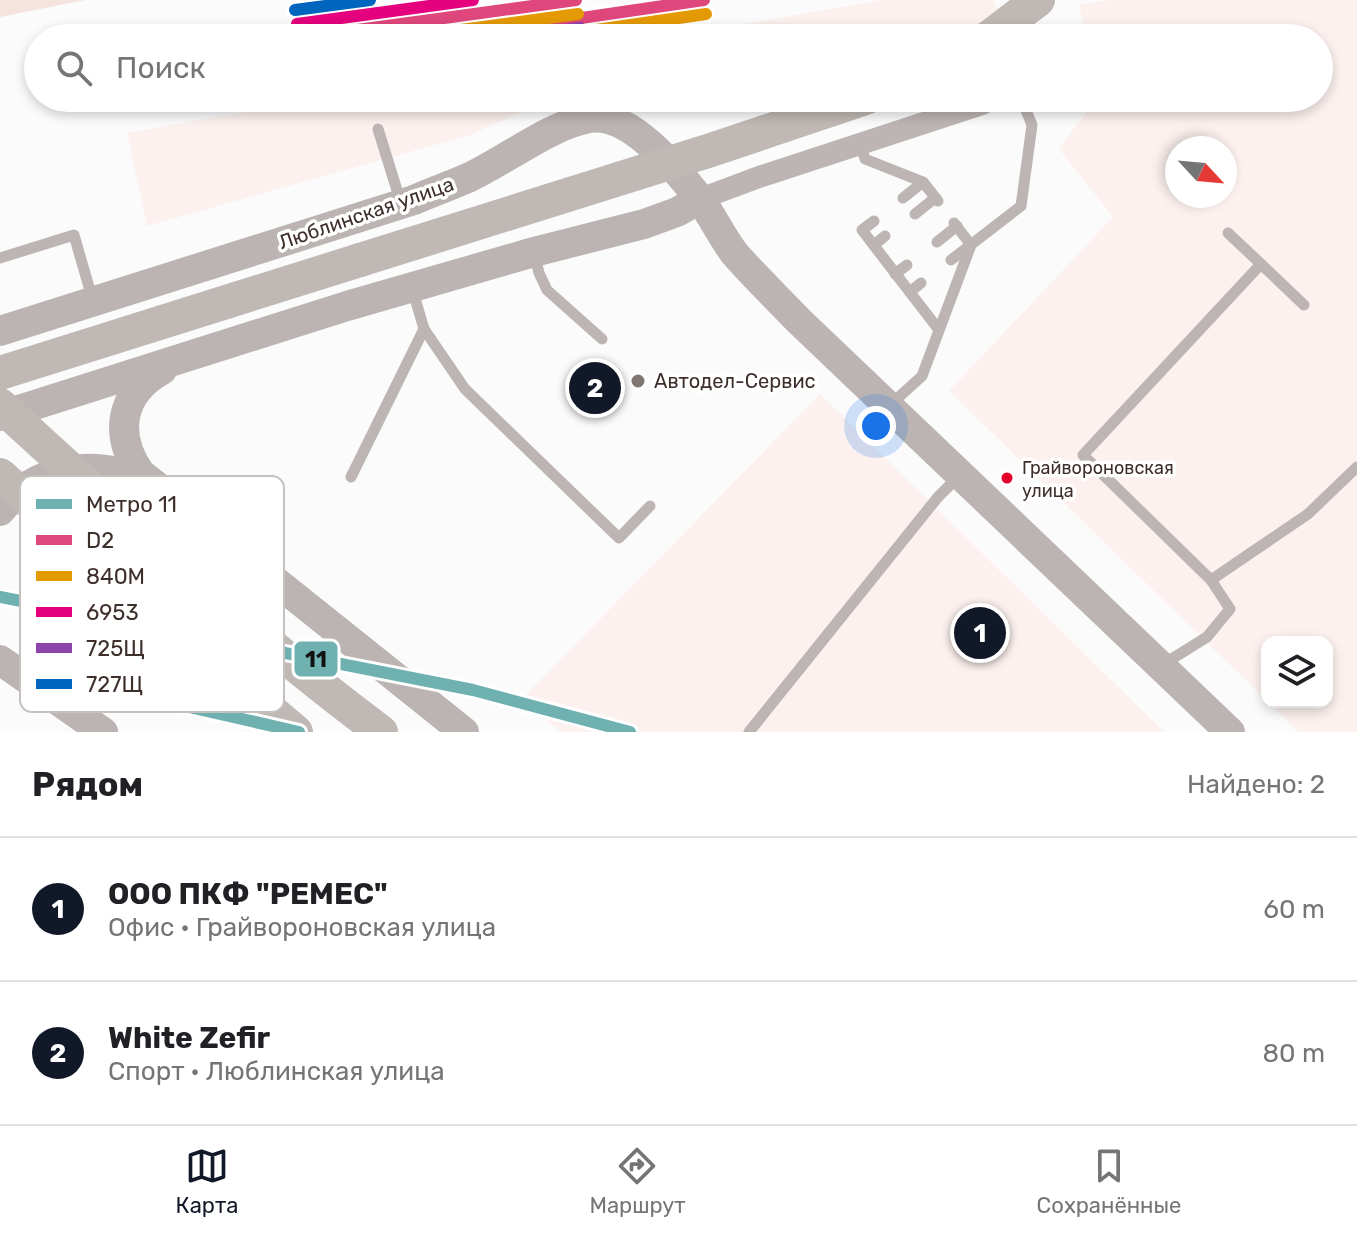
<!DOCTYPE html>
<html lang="ru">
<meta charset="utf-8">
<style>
:root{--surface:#fff;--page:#f2f2f2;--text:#202124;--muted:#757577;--line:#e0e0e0;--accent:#111827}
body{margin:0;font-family:Rubik,sans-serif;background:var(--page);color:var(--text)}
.controls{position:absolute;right:24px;bottom:24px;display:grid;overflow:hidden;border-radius:16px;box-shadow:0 4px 12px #0003}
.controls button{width:72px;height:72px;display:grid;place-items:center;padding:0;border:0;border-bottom:2px solid var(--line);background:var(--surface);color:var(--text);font:40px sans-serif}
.compass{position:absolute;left:1165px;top:136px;width:72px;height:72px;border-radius:50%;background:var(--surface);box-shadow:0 4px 12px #0003;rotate:116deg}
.you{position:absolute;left:876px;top:426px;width:28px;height:28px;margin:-20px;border:6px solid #fff;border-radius:50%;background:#1a73e8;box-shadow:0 0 0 12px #1a73e833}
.badge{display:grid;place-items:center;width:52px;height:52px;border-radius:50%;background:var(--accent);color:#fff;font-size:26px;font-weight:700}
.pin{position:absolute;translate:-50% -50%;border:4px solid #fff;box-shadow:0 2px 8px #0006}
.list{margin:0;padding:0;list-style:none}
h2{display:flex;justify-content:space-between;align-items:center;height:104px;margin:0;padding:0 32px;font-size:34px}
h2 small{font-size:26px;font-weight:400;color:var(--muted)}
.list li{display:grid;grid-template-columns:52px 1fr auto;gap:24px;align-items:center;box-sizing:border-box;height:144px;padding:0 32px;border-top:2px solid var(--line)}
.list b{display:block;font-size:30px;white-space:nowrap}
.list p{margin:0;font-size:26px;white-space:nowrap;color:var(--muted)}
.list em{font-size:26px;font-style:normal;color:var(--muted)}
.icon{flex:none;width:44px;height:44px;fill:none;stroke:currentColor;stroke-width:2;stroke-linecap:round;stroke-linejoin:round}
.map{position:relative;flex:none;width:1357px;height:732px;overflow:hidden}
.search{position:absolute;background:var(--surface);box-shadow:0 4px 12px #0003;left:24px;right:24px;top:24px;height:88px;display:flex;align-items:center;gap:20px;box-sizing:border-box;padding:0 28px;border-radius:44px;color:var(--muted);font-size:30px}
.sheet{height:392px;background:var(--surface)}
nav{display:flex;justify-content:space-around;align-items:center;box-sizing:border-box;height:112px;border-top:2px solid var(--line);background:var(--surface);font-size:22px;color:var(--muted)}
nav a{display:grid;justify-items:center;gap:4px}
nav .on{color:var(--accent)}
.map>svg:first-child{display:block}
.built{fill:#fcf1ee;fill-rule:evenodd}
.green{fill:#f7e3dd}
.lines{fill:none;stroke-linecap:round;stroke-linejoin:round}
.lane{stroke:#bdb5b3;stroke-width:11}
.street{stroke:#bdb5b3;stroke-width:22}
.secondary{stroke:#bbb4b2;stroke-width:30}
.primary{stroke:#bfb8b5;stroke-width:34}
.primary-bridge{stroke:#bfb8b5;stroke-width:34}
.rail-1-casing{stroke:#fff;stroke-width:18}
.rail-2-casing{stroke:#fff;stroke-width:18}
.rail-3-casing{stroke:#fff;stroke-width:18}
.rail-4-casing{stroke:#fff;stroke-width:18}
.rail-5-casing{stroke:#fff;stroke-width:18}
.rail-1{stroke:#df477c;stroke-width:12}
.rail-2{stroke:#e49a04;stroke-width:12}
.rail-3{stroke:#e5007d;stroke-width:12}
.rail-4{stroke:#8e44ad;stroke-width:12}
.rail-5{stroke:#0065bd;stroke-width:12}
.metro-1-casing{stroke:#fff;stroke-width:18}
.metro-1{stroke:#6fb0b1;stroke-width:12}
.poi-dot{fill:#807674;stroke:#fff;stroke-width:3}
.bus-dot{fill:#e4002b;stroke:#fff;stroke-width:3}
.labels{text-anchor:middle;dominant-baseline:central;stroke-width:7;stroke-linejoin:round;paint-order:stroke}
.bus-label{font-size:18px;fill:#3e2f2b;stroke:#fff;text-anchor:start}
.street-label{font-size:20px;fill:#3e2f2b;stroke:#fff}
.poi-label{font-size:20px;fill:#3e2f2b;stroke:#fff;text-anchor:start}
.key{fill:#fff;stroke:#c5c1bf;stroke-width:2}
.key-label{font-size:22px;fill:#3e2f2b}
.line-badge{stroke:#fff;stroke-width:3}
.pale-badge-label{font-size:22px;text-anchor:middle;font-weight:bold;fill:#111}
</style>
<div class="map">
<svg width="1357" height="732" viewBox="0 0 1357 732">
<rect width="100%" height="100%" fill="#fbfbfb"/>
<g class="built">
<path d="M881,0h113l9,25 -52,13h-286z"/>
<path d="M1110,0h247v732h-58l-31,-30h59v-60h-60v59l-318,-310 164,-174 -54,-68 30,-41 17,-10h213v-60h-233l-7,-33zM1177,148h48v48h-48z"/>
<path d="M323,98h230l-83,37 -323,91 -20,-93z"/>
<path d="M820,394l344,338h-603l-40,-32z"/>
</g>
<path class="green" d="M0,0h85l-85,17z"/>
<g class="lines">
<g class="lane">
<path d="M378,129l23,74"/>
<path d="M861,145l4,14 58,23 15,19"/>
<path d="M903,198l20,-16"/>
<path d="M915,214l20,-16"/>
<path d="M874,221l-12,9 77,100"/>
<path d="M1228,233l33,31"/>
<path d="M937,242l20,-16"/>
<path d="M874,245l11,-9"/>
<path d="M534,252l5,21 8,17 55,49"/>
<path d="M0,258l74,-23 19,66"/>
<path d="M951,260l70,-54 11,-81 -11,-27"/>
<path d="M895,274l12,-9"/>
<path d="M412,288l12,41 41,60 154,149 31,-32"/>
<path d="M910,292l11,-9"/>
<path d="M889,406l33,-30 49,-131 -17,-22"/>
<path d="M351,477l73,-148"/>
<path d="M1211,580l97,-66 49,-47"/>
<path d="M1162,665l45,-28 23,-28 -19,-29 -128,-125 178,-191 43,41"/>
<path d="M749,732l189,-235 22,-22"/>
</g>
<path class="street" d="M700,199l59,-22 223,-73 11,-6"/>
<g class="secondary">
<path d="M0,331l414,-131c18,-8 38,-15 56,-23 36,-17 82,-53 120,-59 39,-7 87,52 109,80 13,17 22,38 36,56 20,23 42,44 63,66l432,412"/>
<path d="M162,370c-43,24 -48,65 -22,103l324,259"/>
<path d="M0,416l347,-110 187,-54 110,-28 33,-12 23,-13"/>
<path d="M0,511c39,-47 97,-52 150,-28"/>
<path d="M0,660l103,72"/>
</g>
<g class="primary">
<path d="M988,38l50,-38"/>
<path d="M0,373l360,-113"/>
</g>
<g class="primary-bridge">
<path d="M360,260l351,-110 155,-52"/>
<path d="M0,405c124,113 247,227 381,327"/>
<path d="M0,475l137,123 159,134"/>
</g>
<g class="rail-1-casing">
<g id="rail-1">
<path d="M506,29l198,-29"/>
<path d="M299,38l277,-38"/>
</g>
</g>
<g class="rail-2-casing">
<g id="rail-2">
<path d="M402,38l176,-24"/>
<path d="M541,38l165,-24"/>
</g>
</g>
<g class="rail-3-casing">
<path id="rail-3" d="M297,24l176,-24"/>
</g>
<g class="rail-4-casing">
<path id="rail-4" d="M505,38l75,-10"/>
</g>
<g class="rail-5-casing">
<path id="rail-5" d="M295,10l75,-10"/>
</g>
<use href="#rail-1" class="rail-1"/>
<use href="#rail-2" class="rail-2"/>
<use href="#rail-3" class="rail-3"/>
<use href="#rail-4" class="rail-4"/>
<use href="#rail-5" class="rail-5"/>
<g class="metro-1-casing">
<g id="metro-1">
<path d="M0,597l473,93 157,42"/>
<path d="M66,679l233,53"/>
</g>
</g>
<use href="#metro-1" class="metro-1"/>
</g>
<circle class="poi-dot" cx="638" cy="381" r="8"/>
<circle class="bus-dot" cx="1007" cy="478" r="7"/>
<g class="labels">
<g class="bus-label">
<text x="1022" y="468">Грайвороновская<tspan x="1022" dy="23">улица</tspan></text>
</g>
<g class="street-label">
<text transform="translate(366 213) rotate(-19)">Люблинская улица</text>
</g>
<g class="poi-label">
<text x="654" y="381">Автодел-Сервис</text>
</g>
</g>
<rect x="20" y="476" width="264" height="236" rx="12" class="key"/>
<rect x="36" y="499" width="36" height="10" fill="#6fb0b1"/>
<rect x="36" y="535" width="36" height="10" fill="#df477c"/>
<rect x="36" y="571" width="36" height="10" fill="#e49a04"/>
<rect x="36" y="607" width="36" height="10" fill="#e5007d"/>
<rect x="36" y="643" width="36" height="10" fill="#8e44ad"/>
<rect x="36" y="679" width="36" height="10" fill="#0065bd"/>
<g class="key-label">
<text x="86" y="512">Метро 11</text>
<text x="86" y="548">D2</text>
<text x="86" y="584">840М</text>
<text x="86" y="620">6953</text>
<text x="86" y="656">725Щ</text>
<text x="86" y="692">727Щ</text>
</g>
<rect class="line-badge" x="293" y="640" width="46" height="38" rx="8" fill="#6fb0b1"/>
<g class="pale-badge-label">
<text x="316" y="667">11</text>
</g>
</svg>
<div class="controls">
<button><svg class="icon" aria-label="layers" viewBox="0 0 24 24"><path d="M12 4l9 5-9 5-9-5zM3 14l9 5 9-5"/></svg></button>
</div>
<svg class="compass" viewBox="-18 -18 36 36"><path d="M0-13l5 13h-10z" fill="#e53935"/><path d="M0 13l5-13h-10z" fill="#757577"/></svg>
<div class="you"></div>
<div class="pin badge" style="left:980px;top:633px">1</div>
<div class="pin badge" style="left:595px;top:388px">2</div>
<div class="search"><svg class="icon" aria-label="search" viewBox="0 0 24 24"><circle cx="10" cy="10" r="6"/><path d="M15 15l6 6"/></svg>Поиск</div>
</div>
<section class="sheet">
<h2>Рядом<small>Найдено: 2</small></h2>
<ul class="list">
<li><span class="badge">1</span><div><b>ООО ПКФ &quot;РЕМЕС&quot;</b><p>Офис · Грайвороновская улица</p></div><em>60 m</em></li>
<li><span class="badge">2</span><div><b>White Zefir</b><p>Спорт · Люблинская улица</p></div><em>80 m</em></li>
</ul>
</section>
<nav>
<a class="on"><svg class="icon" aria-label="map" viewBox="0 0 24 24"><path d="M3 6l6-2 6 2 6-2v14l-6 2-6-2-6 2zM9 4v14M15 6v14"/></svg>Карта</a>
<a><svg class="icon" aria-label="directions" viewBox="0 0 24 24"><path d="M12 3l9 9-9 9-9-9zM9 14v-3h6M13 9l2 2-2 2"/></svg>Маршрут</a>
<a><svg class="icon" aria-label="saved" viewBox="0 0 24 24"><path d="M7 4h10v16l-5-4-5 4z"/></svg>Сохранённые</a>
</nav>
